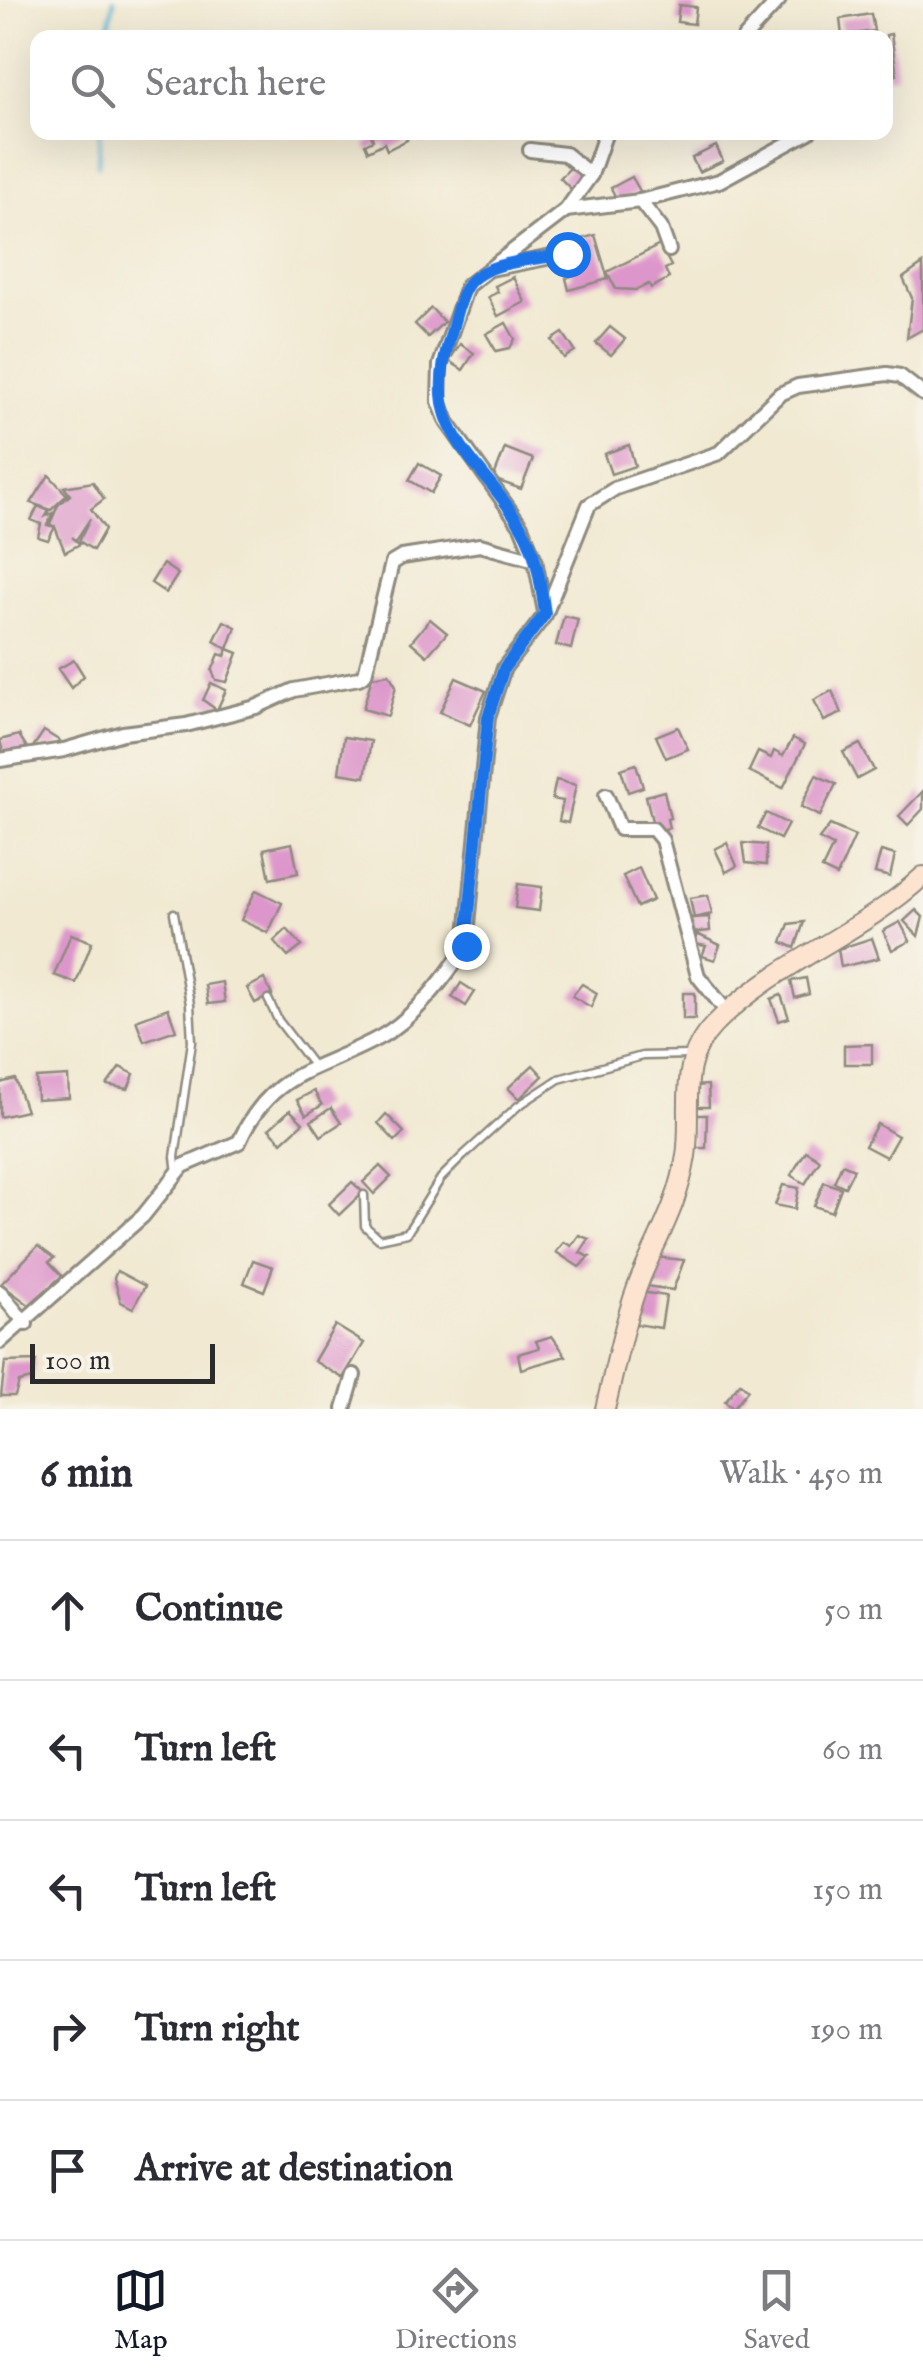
<!DOCTYPE html>
<meta charset="utf-8">
<style>
:root{--surface:#fff;--page:#f2f2f3;--text:#2b2b33;--muted:#7c7c81;--line:#e1e1e2;--accent:#111827}
body{margin:0;font-family:"IM FELL English",serif;background:var(--page);color:var(--text)}
.scale{position:absolute;left:30px;bottom:25px;width:185px;box-sizing:border-box;padding-left:10px;border:5px solid #2b2b2b;border-top:0;font-size:28px;line-height:35px;white-space:nowrap;color:#2b2b2b;-webkit-text-stroke:8px #f7f3e8;paint-order:stroke}
.stop{position:absolute;width:30px;height:30px;margin:-22px;border:8px solid #1a73e8;border-radius:50%;background:#fff}
.stop.end{background:#1a73e8;border-color:#fff;box-shadow:0 2px 10px #0008}
.list{margin:0;padding:0;list-style:none}
h2{display:flex;justify-content:space-between;align-items:center;height:130px;margin:0;padding:0 40px;font-size:42px}
h2 small{font-size:32px;font-weight:400;color:var(--muted)}
.list li{display:grid;grid-template-columns:65px 1fr auto;gap:30px;align-items:center;box-sizing:border-box;height:140px;padding:0 40px;border-top:2px solid var(--line)}
.list b{display:block;font-size:38px;white-space:nowrap}
.list em{font-size:32px;font-style:normal;color:var(--muted)}
.icon{flex:none;width:55px;height:55px;fill:none;stroke:currentColor;stroke-width:2;stroke-linecap:round;stroke-linejoin:round}
.map{position:relative;flex:none;width:923px;height:1409px;overflow:hidden}
.search{position:absolute;background:var(--surface);box-shadow:0 10px 40px #0002;left:30px;right:30px;top:30px;height:110px;display:flex;align-items:center;gap:25px;box-sizing:border-box;padding:0 35px;border-radius:20px;color:var(--muted);font-size:38px}
.sheet{height:830px;background:var(--surface)}
nav{display:flex;justify-content:space-around;align-items:center;box-sizing:border-box;height:140px;border-top:2px solid var(--line);background:var(--surface);font-size:28px;color:var(--muted)}
nav a{display:grid;justify-items:center;gap:5px}
nav .on{color:var(--accent)}
.map>svg:first-child{display:block}
.lines{fill:none;stroke-linecap:round;stroke-linejoin:round}
.stream{stroke:#57b5d5;stroke-width:4}
.building{fill:#dd96cb}
.lane-casing{stroke:#8e8a7e;stroke-width:11}
.street-casing{stroke:#8e8a7e;stroke-width:18}
.secondary-casing{stroke:#8e8a7e;stroke-width:22}
.lane{stroke:#fff;stroke-width:6}
.street{stroke:#fff;stroke-width:12}
.secondary{stroke:#fde4d1;stroke-width:18}
.route{stroke:#1a73e8;stroke-width:12}
</style>
<div class="map">
<svg width="923" height="1409" viewBox="0 0 923 1409">
<rect width="100%" height="100%" fill="#f7f3e8"/>
<filter id="ink" filterUnits="userSpaceOnUse"><feTurbulence type="fractalNoise" baseFrequency=".01" numOctaves="2"/><feDisplacementMap in="SourceGraphic" scale="20" xChannelSelector="R" yChannelSelector="G"/><feConvolveMatrix kernelMatrix="1 2 1 2 8 2 1 2 1" color-interpolation-filters="sRGB"/></filter>
<filter id="wash" filterUnits="userSpaceOnUse"><feTurbulence type="fractalNoise" baseFrequency=".0048" numOctaves="4" result="noise"/><feDisplacementMap in="SourceGraphic" scale="40" xChannelSelector="R" yChannelSelector="G"/><feGaussianBlur stdDeviation="2.25" result="paint"/><feColorMatrix in="noise" values="0 0 0 0 0 0 0 0 0 0 0 0 0 0 0 0 0 1.4 0 .05"/><feComposite in="paint" operator="in"/></filter>
<g filter="url(#wash)">
<rect width="100%" height="100%" fill="#f1e9d2"/>
<g class="lines">
<g class="stream">
<path d="M107,38l7,-38"/>
<path d="M98,165l2,-33"/>
</g>
</g>
<g id="blocks">
<g class="building">
<path d="M679,5l17,2 -2,17 -17,-2z"/>
<path d="M871,14l3,17 -32,5 -2,-17z"/>
<path d="M891,34l6,41 -11,2v-42z"/>
<path d="M370,132h33l4,8 -20,10 -3,-7 -16,8 -3,-7 8,-4z"/>
<path d="M716,146l7,15 -24,11 -7,-14z"/>
<path d="M573,165l10,10 -10,16 -13,-13z"/>
<path d="M632,177l8,14 -22,11 -7,-14z"/>
<path d="M595,235l13,44 -39,11 -3,-12 6,-2 -2,-8 8,-3 -7,-23z"/>
<path d="M660,245l11,21 -6,3 4,9 -18,10 -2,-4 -13,6 -20,-1 -9,-17z"/>
<path d="M923,264v65l-16,9 5,-40 -9,-20z"/>
<path d="M513,277l12,25 -27,14 -10,-19 10,-5 -3,-6z"/>
<path d="M431,308l13,14 -16,15 -13,-13z"/>
<path d="M506,323l9,16 -5,9 -14,3 -10,-17z"/>
<path d="M610,327l15,12 -14,16 -15,-12z"/>
<path d="M563,333l12,18 -11,7 -12,-18z"/>
<path d="M460,344l14,9 -11,17 -14,-9z"/>
<path d="M629,445l6,21 -24,8 -7,-20z"/>
<path d="M505,448l28,11 -12,30 -28,-10z"/>
<path d="M419,463l22,13 -10,17 -22,-13z"/>
<path d="M49,475l18,20 -16,15 -20,-7z"/>
<path d="M93,482l11,17 -13,10 14,20 -12,21 -14,-9 11,-22 -14,21 -4,-3 8,7 -15,8 -10,-25 -7,13 -10,-3 3,-13 -10,-4 7,-14 11,5 -3,5 7,-3 -6,12 8,2 -5,-3 8,-19 12,-10 -6,-8z"/>
<path d="M163,564l15,10 -12,19 -15,-10z"/>
<path d="M564,616l14,3 -7,30 -15,-4z"/>
<path d="M430,619l17,14 -20,23 -16,-14z"/>
<path d="M224,621l12,6 -8,22 -14,-8z"/>
<path d="M228,649l10,4 -11,29 -11,-2 -4,-9 7,-17 6,2z"/>
<path d="M74,660l10,16 -13,12 -13,-19z"/>
<path d="M389,674l7,12 -8,30 -25,-7 9,-32z"/>
<path d="M456,678l30,13 -16,34 -30,-13z"/>
<path d="M211,683l15,7 -9,20 -14,-10z"/>
<path d="M832,691l10,22 -18,8 -10,-21z"/>
<path d="M678,727l10,22 -22,9 -10,-22z"/>
<path d="M44,731l16,10 -4,8 -23,-2z"/>
<path d="M19,735l10,16 -25,6 -4,-17z"/>
<path d="M344,737l27,4 -6,36 -26,-4z"/>
<path d="M793,738l12,6 -22,44 -34,-17 9,-19 13,6 3,-7 9,5z"/>
<path d="M860,744l14,26 -17,9 -14,-27z"/>
<path d="M636,764l7,23 -15,5 -7,-23z"/>
<path d="M816,775l20,9 -16,32 -19,-9z"/>
<path d="M556,780l20,5 -8,38 -9,-2 4,-20 -11,-2z"/>
<path d="M664,791l6,27 -3,1 2,9 -9,2 -2,-6 -5,1 -7,-29z"/>
<path d="M923,791v18l-15,16 -9,-9z"/>
<path d="M766,813l22,11 -8,15 -22,-11z"/>
<path d="M830,825l25,11 -18,40 -15,-7 11,-23 -14,-7z"/>
<path d="M292,843l6,30 -28,6 -6,-30z"/>
<path d="M727,843l10,23 -11,6 -11,-23z"/>
<path d="M743,843l23,2v20l-20,-2z"/>
<path d="M881,851l14,4 -5,22 -15,-4z"/>
<path d="M639,868l14,32 -16,7 -14,-31z"/>
<path d="M518,884l24,3 -3,24 -24,-3z"/>
<path d="M256,890l26,13 -14,30 -27,-13z"/>
<path d="M708,895l4,19 -18,4 -4,-20z"/>
<path d="M916,910l7,7 -5,19 -14,-15z"/>
<path d="M709,917l1,14 -19,2 -1,-15z"/>
<path d="M804,922l-9,26 -13,-6 7,-18z"/>
<path d="M900,922l10,19 -18,9 -9,-19z"/>
<path d="M287,929l15,17 -14,11 -14,-16z"/>
<path d="M71,934l21,8 -16,41 -22,-8z"/>
<path d="M697,934l23,11 -5,15 -13,-4 4,-10 -11,-2z"/>
<path d="M872,938l7,20 -38,9 -3,-18z"/>
<path d="M806,978l3,16 -14,4 -4,-17z"/>
<path d="M264,979l8,16 -17,8 -8,-15z"/>
<path d="M222,982l3,20 -17,2 -3,-19z"/>
<path d="M461,983l14,9 -9,14 -14,-9z"/>
<path d="M582,984l15,9 -6,14 -19,-11z"/>
<rect x="683" y="993" width="12" height="26"/>
<path d="M781,995l8,23 -10,3 -8,-22z"/>
<path d="M168,1008l8,22 -32,11 -8,-21z"/>
<path d="M872,1044v20h-28v-19z"/>
<path d="M533,1065l10,11 -24,23 -11,-11z"/>
<path d="M120,1067l14,7 -6,15 -21,-4z"/>
<path d="M68,1076l1,22 -32,2 -1,-22z"/>
<path d="M15,1079l11,32 -26,6v-34z"/>
<path d="M708,1085l1,22h-15v-21z"/>
<path d="M314,1091l8,14 -16,10 -9,-15z"/>
<path d="M331,1108l10,15 -20,13 -10,-15z"/>
<path d="M290,1110l13,13 -21,19 -13,-13z"/>
<path d="M386,1114l18,18 -9,9 -17,-18z"/>
<path d="M692,1115h15l-1,33h-14z"/>
<path d="M877,1124l21,12 -12,21 -21,-11z"/>
<path d="M806,1151l14,9 -15,24 -14,-9z"/>
<path d="M842,1164l12,5 -9,18 -11,-5z"/>
<path d="M380,1166l11,11 -17,17 -11,-12z"/>
<path d="M352,1182l11,10 -24,23 -10,-11z"/>
<path d="M824,1182l17,6 -9,24 -18,-6z"/>
<path d="M783,1185l16,3 -4,21 -20,-4z"/>
<path d="M579,1235l10,4 -9,14 10,4 -11,10 -23,-15 8,-10 7,4z"/>
<path d="M38,1246l16,12 -5,4 13,14 -33,29 -28,-21z"/>
<path d="M655,1257l29,3 -11,30 -27,-4z"/>
<path d="M253,1260l20,7 -9,24 -20,-8z"/>
<path d="M117,1271l28,15 -12,22 -12,-6 -7,-24z"/>
<path d="M641,1292l25,4 -5,32 -25,-4z"/>
<path d="M335,1325l29,18 -21,35 -29,-17z"/>
<path d="M552,1336l14,20 -45,13 -3,-15 21,-6 -3,-7z"/>
<path d="M36,1361l-4,18 -13,3 -4,14h-14l4,-34z"/>
<path d="M740,1383l8,7 -15,18 -8,-7z"/>
</g>
</g>
</g>
<g filter="url(#ink)">
<use href="#blocks" fill-opacity="0" stroke="#8e8a7e" stroke-width="2.5"/>
<g class="lines">
<g class="lane-casing">
<g id="lane">
<path d="M174,913l16,91 2,38 -17,115 2,16"/>
<path d="M268,999l10,21 37,48"/>
<path d="M364,1195l1,31 14,13 28,-6 34,-55 23,-23 54,-49 41,-27 83,-23 48,-1"/>
</g>
</g>
<g class="street-casing">
<g id="street">
<path d="M744,38l35,-38"/>
<path d="M530,150l35,4 26,21"/>
<path d="M640,201l79,-20 90,-49"/>
<path d="M566,210l74,-9 21,27 8,22"/>
<path d="M490,269l77,-15"/>
<path d="M545,612l-10,-52 -14,-34 -74,-104 -8,-21 1,-36 27,-79 99,-76 25,-35 15,-43"/>
<path d="M0,760l64,-10 59,-17 63,-8 70,-18 38,-17 65,-12 6,-4 27,-111 10,-6 78,-12 55,15"/>
<path d="M606,795l14,34h33l9,11 36,136 30,37"/>
<path d="M0,1292l26,32"/>
<path d="M0,1342l143,-126 40,-50 56,-24c33,-73 79,-70 143,-106 33,-19 64,-59 84,-90l22,-229 16,-49 41,-53 44,-110 27,-17 103,-35 61,-59 18,-8 89,-12 13,2 23,18"/>
<path d="M344,1409l10,-34"/>
</g>
</g>
<g class="secondary-casing">
<path id="secondary" d="M605,1409c11,-44 19,-90 36,-132 18,-42 38,-76 45,-121 7,-48 -10,-91 27,-130 59,-62 147,-91 210,-150"/>
</g>
<use href="#lane" class="lane"/>
<use href="#street" class="street"/>
<use href="#secondary" class="secondary"/>
</g>
</g>
<g class="lines" filter="url(#ink)">
<path class="route" d="M466,946l22,-229 16,-49 41,-54c-4,-29 -8,-62 -24,-88 -45,-74 -101,-93 -71,-189 5,-16 8,-37 17,-51 17,-26 71,-26 100,-32"/>
</g>
</svg>
<div class="scale">100 m</div>
<div class="stop" style="left:567px;top:254px"></div>
<div class="stop end" style="left:466px;top:946px"></div>
<div class="search"><svg class="icon" aria-label="search" viewBox="0 0 24 24"><circle cx="10" cy="10" r="6"/><path d="M15 15l6 6"/></svg>Search here</div>
</div>
<section class="sheet">
<h2>6 min<small>Walk · 450 m</small></h2>
<ul class="list">
<li><svg class="icon" aria-label="ahead" viewBox="0 0 24 24"><path d="M12 20V5M6 11l6-6 6 6"/></svg><div><b>Continue</b></div><em>50 m</em></li>
<li><svg class="icon" aria-label="left" viewBox="0 0 24 24"><path d="M17 20v-9H6M10 6l-5 5 5 5"/></svg><div><b>Turn left</b></div><em>60 m</em></li>
<li><svg class="icon" aria-label="left" viewBox="0 0 24 24"><path d="M17 20v-9H6M10 6l-5 5 5 5"/></svg><div><b>Turn left</b></div><em>150 m</em></li>
<li><svg class="icon" aria-label="right" viewBox="0 0 24 24"><path d="M7 20v-9h11M14 6l5 5-5 5"/></svg><div><b>Turn right</b></div><em>190 m</em></li>
<li><svg class="icon" aria-label="arrive" viewBox="0 0 24 24"><path d="M6 21V4h12l-3 4 3 4H6"/></svg><div><b>Arrive at destination</b></div></li>
</ul>
</section>
<nav>
<a class="on"><svg class="icon" aria-label="map" viewBox="0 0 24 24"><path d="M3 6l6-2 6 2 6-2v14l-6 2-6-2-6 2zM9 4v14M15 6v14"/></svg>Map</a>
<a><svg class="icon" aria-label="directions" viewBox="0 0 24 24"><path d="M12 3l9 9-9 9-9-9zM9 14v-3h6M13 9l2 2-2 2"/></svg>Directions</a>
<a><svg class="icon" aria-label="saved" viewBox="0 0 24 24"><path d="M7 4h10v16l-5-4-5 4z"/></svg>Saved</a>
</nav>
